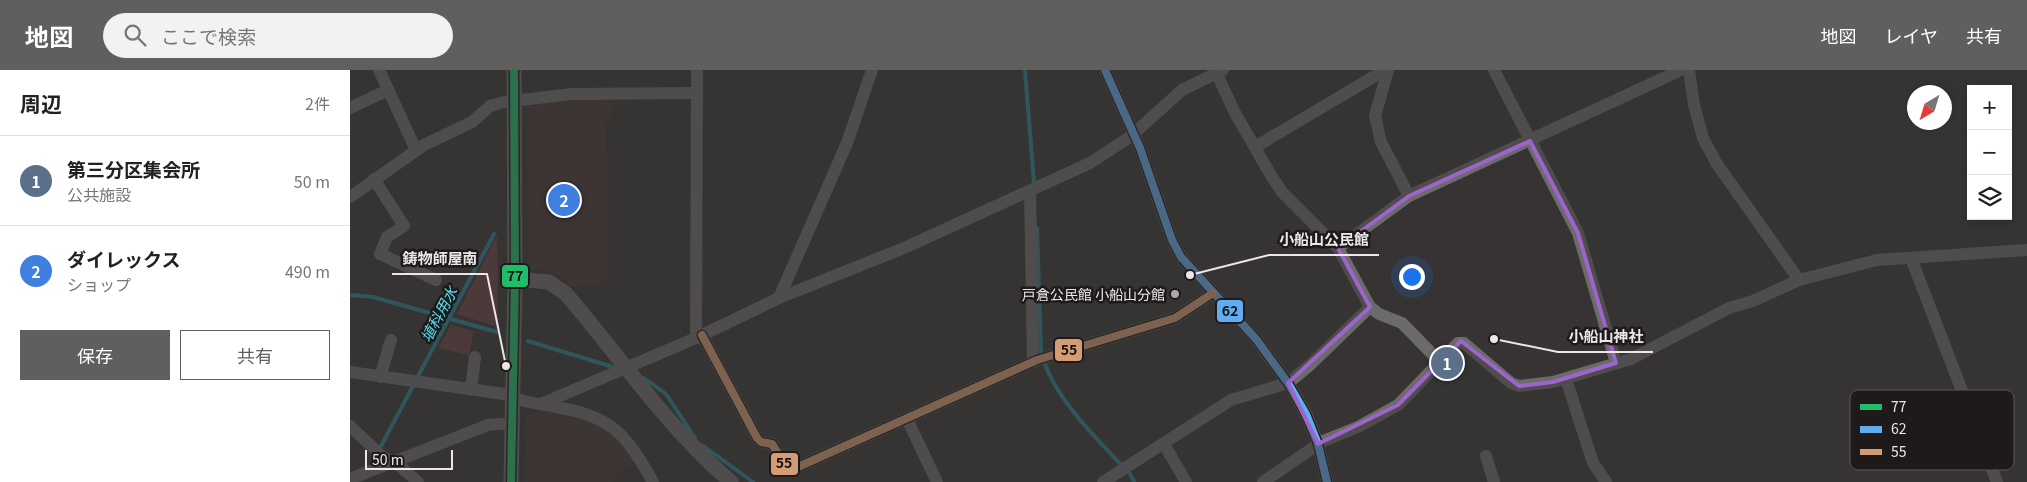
<!DOCTYPE html>
<html lang="ja">
<meta charset="utf-8">
<style>
:root{--surface:#fff;--page:#f2f2f2;--text:#222;--muted:#767676;--line:#e0e0e0;--accent:#615e5e}
body{margin:0;font-family:Georgia,"Noto Sans JP",serif;background:var(--page);color:var(--text)}
.controls{position:absolute;right:15px;top:15px;display:grid;overflow:hidden;border-radius:0px;box-shadow:0 2px 8px #0003}
.controls button{width:45px;height:45px;display:grid;place-items:center;padding:0;border:0;border-bottom:1px solid var(--line);background:var(--surface);color:var(--text);font:25px sans-serif}
.compass{position:absolute;left:1557px;top:15px;width:45px;height:45px;border-radius:50%;background:var(--surface);box-shadow:0 2px 8px #0003;rotate:218deg}
.scale{position:absolute;left:15px;bottom:12px;width:88px;box-sizing:border-box;padding-left:5px;border:2px solid #ece6e6;border-top:0;font-size:14px;line-height:18px;white-space:nowrap;color:#ece6e6;-webkit-text-stroke:4px #1e1a1a;paint-order:stroke}
.you{position:absolute;left:1061px;top:206px;width:18px;height:18px;margin:-12px;border:4px solid #fff;border-radius:50%;background:#1a73e8;box-shadow:0 0 0 8px #1a73e833}
.badge{display:grid;place-items:center;width:32px;height:32px;border-radius:50%;background:var(--accent);color:#fff;font-size:16px;font-weight:700}
.pin{position:absolute;translate:-50% -50%;border:2px solid #fff;box-shadow:0 1px 5px #0006}
.list{margin:0;padding:0;list-style:none}
h2{display:flex;justify-content:space-between;align-items:center;height:65px;margin:0;padding:0 20px;font-size:21px}
h2 small{font-size:16px;font-weight:400;color:var(--muted)}
.list li{display:grid;grid-template-columns:32px 1fr auto;gap:15px;align-items:center;box-sizing:border-box;height:90px;padding:0 20px;border-top:1px solid var(--line)}
.list b{display:block;font-size:19px;white-space:nowrap}
.list p{margin:0;font-size:16px;white-space:nowrap;color:var(--muted)}
.list em{font-size:16px;font-style:normal;color:var(--muted)}
.actions{display:flex;gap:10px;padding:15px 20px}
.actions a{flex:1;padding:11px 0;border:1px solid var(--accent);border-radius:0px;text-align:center;font-size:18px;color:var(--accent)}
.actions .main{background:var(--accent);color:#fff}
.icon{flex:none;width:28px;height:28px;fill:none;stroke:currentColor;stroke-width:2;stroke-linecap:round;stroke-linejoin:round}
.map{position:relative;flex:none;width:1677px;height:412px;overflow:hidden}
header{display:flex;align-items:center;gap:30px;box-sizing:border-box;height:70px;padding:0 25px;background:var(--accent);color:#fff}
header strong{font-size:24px}
nav{display:flex;gap:28px;margin-inline-start:auto;font-size:18px}
.search{width:350px;height:45px;background:var(--page);display:flex;align-items:center;gap:12px;box-sizing:border-box;padding:0 18px;border-radius:28px;color:var(--muted);font-size:19px}
main{display:flex}
aside{flex:1;background:var(--surface)}
.map>svg:first-child{display:block}
.built{fill:#453637}
.green{fill:#674344}
.lines{fill:none;stroke-linecap:round;stroke-linejoin:round}
.stream{stroke:#26828f;stroke-width:4}
.minor{stroke:#6b6b6b;stroke-width:12}
.tertiary{stroke:#6b6b6b;stroke-width:15}
.bus-1-casing{stroke:#1e1a1a;stroke-width:11}
.bus-2-casing{stroke:#1e1a1a;stroke-width:11}
.bus-3-casing{stroke:#1e1a1a;stroke-width:11}
.bus-1{stroke:#20bc6c;stroke-width:8}
.bus-2{stroke:#60acee;stroke-width:8}
.bus-3{stroke:#d39c74;stroke-width:8}
.marked{fill:none;stroke:#9d64cb;stroke-width:4;stroke-linejoin:round}
.poi-dot{fill:#ada7a7;stroke:#1e1a1a;stroke-width:2}
.labels{text-anchor:middle;dominant-baseline:central;stroke-width:5;stroke-linejoin:round;paint-order:stroke}
.poi-label{font-size:14px;fill:#ece6e6;stroke:#1e1a1a;text-anchor:end}
.water-label{font-size:15px;font-style:italic;fill:#54e0f4;stroke:#1e1a1a}
.key{fill:#1e1a1a;stroke:#5c5757;stroke-width:1}
.key-label{font-size:14px;fill:#ece6e6}
.leader{fill:none;stroke:#ece6e6;stroke-width:2}
.callout-dot{fill:#ece6e6;stroke:#1e1a1a;stroke-width:2}
.callout-label{font-size:15px;text-anchor:middle;font-weight:bold;fill:#ece6e6;stroke:#1e1a1a;stroke-width:5;stroke-linejoin:round;paint-order:stroke}
.line-badge{stroke:#1e1a1a;stroke-width:2}
.pale-badge-label{font-size:14px;text-anchor:middle;font-weight:bold;fill:#111}
</style>
<header>
<strong>地図</strong>
<div class="search"><svg class="icon" aria-label="search" viewBox="0 0 24 24"><circle cx="10" cy="10" r="6"/><path d="M15 15l6 6"/></svg>ここで検索</div>
<nav><a>地図</a><a>レイヤ</a><a>共有</a></nav>
</header>
<main>
<aside>
<h2>周辺<small>2件</small></h2>
<ul class="list">
<li><span class="badge" style="background:#5c6f8a">1</span><div><b>第三分区集会所</b><p>公共施設</p></div><em>50 m</em></li>
<li><span class="badge" style="background:#3f7fe0">2</span><div><b>ダイレックス</b><p>ショップ</p></div><em>490 m</em></li>
</ul>
<div class="actions"><a class="main">保存</a><a>共有</a></div>
</aside>
<div class="map">
<svg width="1677" height="412" viewBox="0 0 1677 412">
<rect width="100%" height="100%" fill="#373333"/>
<g class="built">
<path d="M266,28l-2,13 -8,12 3,154 -6,6 -9,2 -24,2 -7,-10 -16,-6 -19,-2 -1,-167z"/>
<path d="M190,340l55,12 13,6 28,31 -26,23h-85l1,-67z"/>
</g>
<g class="green">
<path d="M147,165l1,92 -41,-13z"/>
<path d="M101,255l23,6 -5,24 -31,-7z"/>
</g>
<g class="lines">
<g class="stream">
<path d="M675,0l9,113"/>
<path d="M687,158l4,123c10,45 58,90 89,123l4,8"/>
<path d="M0,225l23,2 124,35"/>
<path d="M178,271l85,26"/>
<path d="M67,308l77,-144"/>
<path d="M294,308l22,16 29,44"/>
<path d="M352,375l51,37"/>
<path d="M31,376l32,-60"/>
</g>
<g class="minor">
<path d="M29,0l37,80"/>
<path d="M755,0l35,78 32,92 9,17 75,82 32,44 18,31 12,30 9,38"/>
<path d="M865,0l20,43 37,64 10,15 56,56 32,59 9,7 23,9 37,38"/>
<path d="M1038,0l-13,46 6,26 28,54"/>
<path d="M1144,0l84,163 38,130"/>
<path d="M1339,0l5,35 9,33 14,26 82,116"/>
<path d="M0,38l38,-18"/>
<path d="M905,77l130,-77"/>
<path d="M24,109l30,47 -17,11 -7,17 56,26"/>
<path d="M680,121l3,171"/>
<path d="M0,127l74,-52 48,-23 18,-16 14,-4 68,-8 125,-1"/>
<path d="M988,178l71,-52 272,-126"/>
<path d="M1561,188l86,224"/>
<path d="M429,228l68,-155 25,-73"/>
<path d="M352,265l55,103 4,4 11,2 17,27 248,-111 138,-42 38,-25"/>
<path d="M346,268l1,-268"/>
<path d="M0,302l154,22c16,7 34,10 52,13 57,10 69,26 97,75"/>
<path d="M30,307l11,-37"/>
<path d="M1216,309l27,84 13,19"/>
<path d="M121,320l4,-33"/>
<path d="M191,334l155,-66 83,-40 125,-50 186,-85 40,-26 52,-47 41,-20"/>
<path d="M557,349l30,63"/>
<path d="M0,356l33,31 18,10 17,15"/>
<path d="M814,374l22,38"/>
<path d="M1136,386l8,26"/>
<path d="M0,409l138,-54 25,-2"/>
<path d="M753,412l128,-82 57,-17 22,-18 60,-58"/>
<path d="M913,412l60,-41 35,-14 40,-22 60,-62h6l47,40 8,3 34,-4 78,-23 98,-51 24,-7 46,-21 78,-20 150,-10"/>
</g>
<g class="tertiary">
<path d="M165,209l34,3 17,12c55,64 101,133 165,188"/>
<path d="M161,412l4,-203 -1,-209"/>
</g>
<g class="bus-1-casing">
<path id="bus-1" d="M161,412l4,-203 -1,-209"/>
</g>
<g class="bus-2-casing">
<path id="bus-2" d="M755,0l35,78 32,92 9,17 75,82 32,44 18,31 12,30 9,38"/>
</g>
<g class="bus-3-casing">
<path id="bus-3" d="M352,265l55,103 4,4 11,2 17,27 248,-111 138,-42 38,-25"/>
</g>
<use href="#bus-1" class="bus-1"/>
<use href="#bus-2" class="bus-2"/>
<use href="#bus-3" class="bus-3"/>
</g>
<path d="M0 0H1677V412H0ZM1180,71l48,92 38,130 -63,19 -34,4 -58,-45 -63,64 -80,39 -30,-61 82,-76 -32,-59 71,-52z" fill="#373333" fill-opacity=".55" fill-rule="evenodd"/>
<path class="marked" d="M1180,71l48,92 38,130 -63,19 -34,4 -58,-45 -63,64 -80,39 -30,-61 82,-76 -32,-59 71,-52z"/>
<circle class="poi-dot" cx="825" cy="224" r="5"/>
<g class="labels">
<g class="poi-label">
<text x="815" y="224">戸倉公民館 小船山分館</text>
</g>
<g class="water-label">
<text transform="translate(88 244) rotate(-62)">埴科用水</text>
</g>
</g>
<rect x="1500" y="320" width="164" height="80" rx="8" class="key"/>
<rect x="1510" y="334" width="22" height="6" fill="#20bc6c"/>
<rect x="1510" y="356" width="22" height="7" fill="#60acee"/>
<rect x="1510" y="379" width="22" height="6" fill="#d39c74"/>
<g class="key-label">
<text x="1541" y="342">77</text>
<text x="1541" y="364">62</text>
<text x="1541" y="387">55</text>
</g>
<path class="leader" d="M840 205L919 185H1029M156 296L137 204H42M1144 269L1208 282H1303"/>
<g class="callout-dot">
<circle cx="840" cy="205" r="5"/>
<circle cx="156" cy="296" r="5"/>
<circle cx="1144" cy="269" r="5"/>
</g>
<g class="callout-label">
<text x="974" y="175">小船山公民館</text>
<text x="90" y="194">鋳物師屋南</text>
<text x="1256" y="272">小船山神社</text>
</g>
<g class="line-badge">
<rect x="151" y="194" width="28" height="24" rx="5" fill="#20bc6c"/>
<rect x="866" y="229" width="28" height="24" rx="5" fill="#60acee"/>
<rect x="704" y="268" width="29" height="24" rx="5" fill="#d39c74"/>
<rect x="420" y="382" width="29" height="24" rx="5" fill="#d39c74"/>
</g>
<g class="pale-badge-label">
<text x="165" y="211">77</text>
<text x="880" y="246">62</text>
<text x="719" y="285">55</text>
<text x="434" y="398">55</text>
</g>
</svg>
<div class="controls">
<button>+</button>
<button>−</button>
<button><svg class="icon" aria-label="layers" viewBox="0 0 24 24"><path d="M12 4l9 5-9 5-9-5zM3 14l9 5 9-5"/></svg></button>
</div>
<svg class="compass" viewBox="-18 -18 36 36"><path d="M0-13l5 13h-10z" fill="#e53935"/><path d="M0 13l5-13h-10z" fill="#767676"/></svg>
<div class="scale">50 m</div>
<div class="you"></div>
<div class="pin badge" style="left:1097px;top:293px;background:#5c6f8a">1</div>
<div class="pin badge" style="left:214px;top:130px;background:#3f7fe0">2</div>
</div>
</main>
